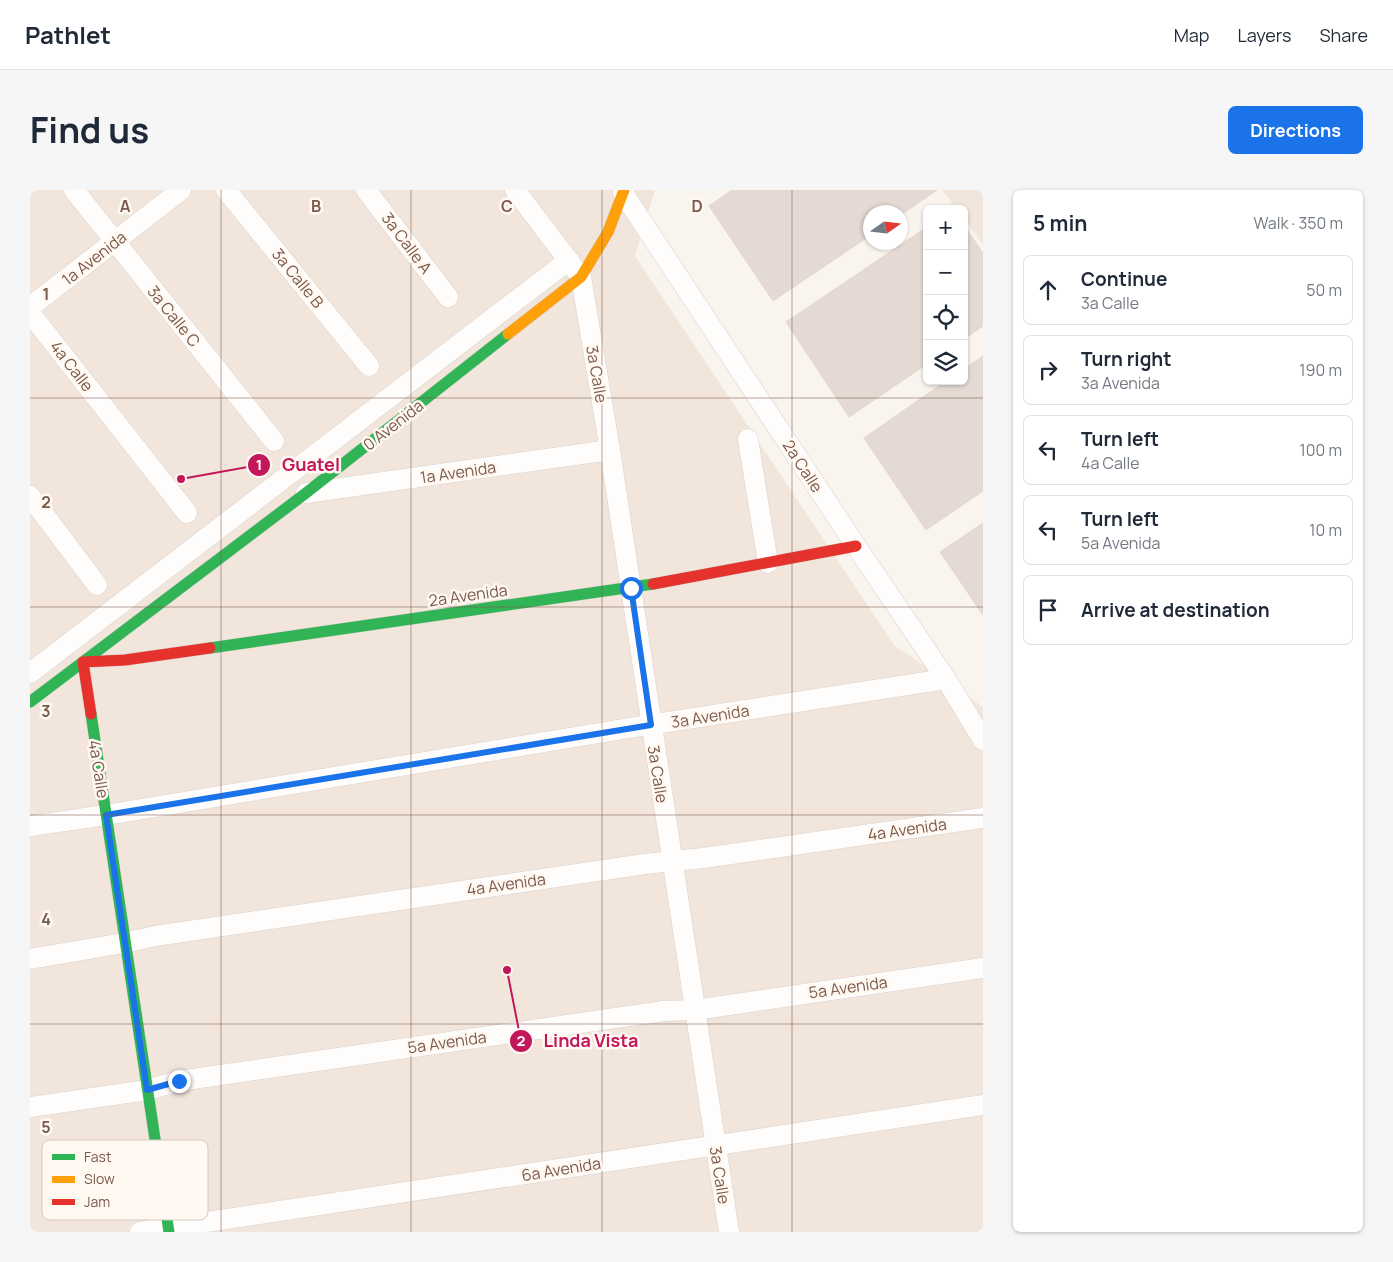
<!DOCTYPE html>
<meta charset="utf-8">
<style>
:root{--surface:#fff;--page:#f6f6f7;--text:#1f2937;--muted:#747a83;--line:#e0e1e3;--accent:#1a73e8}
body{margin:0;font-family:Manrope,sans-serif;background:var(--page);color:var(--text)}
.controls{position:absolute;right:15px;top:15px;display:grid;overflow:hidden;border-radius:8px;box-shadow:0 1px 4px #0004}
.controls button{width:45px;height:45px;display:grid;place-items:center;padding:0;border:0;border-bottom:1px solid var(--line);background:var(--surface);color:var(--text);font:25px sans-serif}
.compass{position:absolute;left:833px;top:15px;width:45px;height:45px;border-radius:50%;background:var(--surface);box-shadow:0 1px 4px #0004;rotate:76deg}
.stop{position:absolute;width:15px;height:15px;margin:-11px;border:4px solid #1a73e8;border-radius:50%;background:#fff}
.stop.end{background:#1a73e8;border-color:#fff;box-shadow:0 1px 5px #0008}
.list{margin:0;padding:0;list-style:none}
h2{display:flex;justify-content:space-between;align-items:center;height:65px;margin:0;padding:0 20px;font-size:21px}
h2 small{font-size:16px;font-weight:400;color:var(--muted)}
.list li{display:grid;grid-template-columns:32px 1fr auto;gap:15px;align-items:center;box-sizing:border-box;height:70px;margin:0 10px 10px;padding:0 10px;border:1px solid var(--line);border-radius:8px}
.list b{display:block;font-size:19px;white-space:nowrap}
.list p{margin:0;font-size:16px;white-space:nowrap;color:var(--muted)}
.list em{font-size:16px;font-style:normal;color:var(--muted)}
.icon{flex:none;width:28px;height:28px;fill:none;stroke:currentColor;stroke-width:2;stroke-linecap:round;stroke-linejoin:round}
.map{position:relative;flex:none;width:953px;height:1042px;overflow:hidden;border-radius:8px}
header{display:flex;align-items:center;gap:30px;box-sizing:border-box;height:70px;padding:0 25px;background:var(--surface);border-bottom:1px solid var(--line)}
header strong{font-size:24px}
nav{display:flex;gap:28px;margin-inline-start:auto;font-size:18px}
.intro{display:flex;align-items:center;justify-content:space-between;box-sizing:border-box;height:120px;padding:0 30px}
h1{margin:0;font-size:35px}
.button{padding:12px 22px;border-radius:8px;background:var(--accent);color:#fff;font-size:18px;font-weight:700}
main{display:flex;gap:30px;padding:0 30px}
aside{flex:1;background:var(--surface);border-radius:8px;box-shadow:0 1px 4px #0004}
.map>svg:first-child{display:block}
.residential{fill:#f2e6dc}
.building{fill:#e4dad3;stroke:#e3d7d0}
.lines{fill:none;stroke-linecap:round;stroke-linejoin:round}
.street-casing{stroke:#d9d1cc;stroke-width:21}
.fast-casing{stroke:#d9d0ca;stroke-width:12}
.slow-casing{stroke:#d9d0ca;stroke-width:12}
.jam-casing{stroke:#d9d0ca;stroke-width:12}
.street{stroke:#fefdfc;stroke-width:20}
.fast{stroke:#30b455;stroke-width:11}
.slow{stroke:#ff9f0a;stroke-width:11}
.jam{stroke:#e5322d;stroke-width:11}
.route{stroke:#1a73e8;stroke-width:6}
.grid{fill:none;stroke:#7b594b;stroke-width:1;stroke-opacity:0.55}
.labels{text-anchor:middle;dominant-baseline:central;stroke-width:5;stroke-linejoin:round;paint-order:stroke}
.street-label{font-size:16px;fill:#7b594b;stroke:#fff9f2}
.key{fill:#fff9f2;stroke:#d7c9c0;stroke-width:1}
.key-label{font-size:14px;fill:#7b594b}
.grid-label{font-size:16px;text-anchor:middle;font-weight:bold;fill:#7b594b;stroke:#fff9f2;stroke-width:5;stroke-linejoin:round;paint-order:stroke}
.leader{fill:none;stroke:#c2185b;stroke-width:2}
.callout-dot{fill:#c2185b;stroke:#fff9f2;stroke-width:2}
.mark-label{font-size:15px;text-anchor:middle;font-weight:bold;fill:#fff}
.callout-label{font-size:18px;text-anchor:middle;font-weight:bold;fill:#c2185b;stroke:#fff9f2;stroke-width:5;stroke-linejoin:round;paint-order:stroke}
</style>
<header>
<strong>Pathlet</strong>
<nav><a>Map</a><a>Layers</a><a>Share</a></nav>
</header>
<div class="intro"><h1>Find us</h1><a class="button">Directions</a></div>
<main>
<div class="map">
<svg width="953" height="1042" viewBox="0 0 953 1042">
<rect width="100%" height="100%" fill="#f9f4ee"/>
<g class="residential">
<path d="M0,0h625l-20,66 259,389 89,62v525h-953z"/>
<path d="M912,0h41v54l-19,-25v-10h-7z"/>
</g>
<g class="building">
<path d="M702,0h205l-36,25v-3h-30v23l-98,66 -64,-95z"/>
<path d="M934,35l19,28v73l-19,13z"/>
<path d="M897,37v137l-78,53 -63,-95z"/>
<path d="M953,166v135l-57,39 -62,-92 82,-57h18v-12z"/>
<path d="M953,333v92l-43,-63z"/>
</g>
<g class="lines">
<g class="street-casing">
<g id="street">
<path d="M44,0l200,251"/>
<path d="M196,0l143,176"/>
<path d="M336,0l82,107"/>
<path d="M485,0l66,87 29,173 119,782"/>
<path d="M593,3l233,353 90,133 37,61"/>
<path d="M0,117l151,-117"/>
<path d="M0,123l157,200"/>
<path d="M718,249l20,124"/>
<path d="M276,303l304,-43"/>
<path d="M0,306l67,89"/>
<path d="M0,483l539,-413"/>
<path d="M0,636l76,-11 523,-87 317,-49"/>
<path d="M0,769l94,-16 31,-7 490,-72 58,-6 280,-40"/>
<path d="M0,917l117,-17 32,-9 485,-70 31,-1 288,-42"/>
<path d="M110,1042l843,-127"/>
</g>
</g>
<g class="fast-casing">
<g id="fast">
<path d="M180,458l443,-64"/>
<path d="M0,512l276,-209 202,-159"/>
<path d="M61,524l78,518"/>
</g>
</g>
<g class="slow-casing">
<path id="slow" d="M478,144l73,-57 27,-45 16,-42"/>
</g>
<g class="jam-casing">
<g id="jam">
<path d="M623,394l203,-38"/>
<path d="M61,524l-8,-52 42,-2 85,-12"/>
</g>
</g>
<use href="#street" class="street"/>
<use href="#fast" class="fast"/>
<use href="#slow" class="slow"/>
<use href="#jam" class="jam"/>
</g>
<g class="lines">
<path class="route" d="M149,891l-32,9 -41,-275 545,-90 -20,-137"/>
</g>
<path class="grid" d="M191,0v1042M381,0v1042M572,0v1042M762,0v1042M0,208h953M0,417h953M0,625h953M0,834h953"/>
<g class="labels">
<g class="street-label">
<text transform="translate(377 53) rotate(53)">3a Calle A</text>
<text transform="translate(64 68) rotate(-38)">1a Avenida</text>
<text transform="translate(268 88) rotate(51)">3a Calle B</text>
<text transform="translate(144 126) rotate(51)">3a Calle C</text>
<text transform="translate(42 176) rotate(52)">4a Calle</text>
<text transform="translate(567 184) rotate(80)">3a Calle</text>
<text transform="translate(363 235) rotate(-38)">0 Avenida</text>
<text transform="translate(773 276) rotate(57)">2a Calle</text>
<text transform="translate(428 282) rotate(-8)">1a Avenida</text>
<text transform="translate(438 405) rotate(-8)">2a Avenida</text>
<text transform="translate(680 526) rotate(-9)">3a Avenida</text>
<text transform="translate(69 579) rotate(81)">4a Calle</text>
<text transform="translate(628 584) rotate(81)">3a Calle</text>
<text transform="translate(877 639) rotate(-8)">4a Avenida</text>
<text transform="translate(476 694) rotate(-8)">4a Avenida</text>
<text transform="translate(818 797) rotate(-8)">5a Avenida</text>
<text transform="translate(417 852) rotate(-8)">5a Avenida</text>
<text transform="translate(531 979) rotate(-9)">6a Avenida</text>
<text transform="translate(690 985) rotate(81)">3a Calle</text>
</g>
</g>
<rect x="12" y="950" width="166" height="80" rx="8" class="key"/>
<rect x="22" y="964" width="23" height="6" fill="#30b455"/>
<rect x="22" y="986" width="23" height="7" fill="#ff9f0a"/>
<rect x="22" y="1009" width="23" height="6" fill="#e5322d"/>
<g class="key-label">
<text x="54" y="972">Fast</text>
<text x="54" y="994">Slow</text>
<text x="54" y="1017">Jam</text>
</g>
<g class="grid-label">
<text x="95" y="22">A</text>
<text x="286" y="22">B</text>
<text x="477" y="22">C</text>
<text x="667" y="22">D</text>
<text x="16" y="110">1</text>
<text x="16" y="318">2</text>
<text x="16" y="527">3</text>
<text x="16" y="735">4</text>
<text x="16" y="943">5</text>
</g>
<path class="leader" d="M151 289L229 275M477 780L491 851"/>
<g class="callout-dot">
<circle cx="151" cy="289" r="5"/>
<circle cx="477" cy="780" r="5"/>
<circle cx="229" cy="275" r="12"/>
<circle cx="491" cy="851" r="12"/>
</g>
<g class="mark-label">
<text x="229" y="280">1</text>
<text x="491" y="856">2</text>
</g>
<g class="callout-label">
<text x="281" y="281">Guatel</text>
<text x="561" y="857">Linda Vista</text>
</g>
</svg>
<div class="controls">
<button>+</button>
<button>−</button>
<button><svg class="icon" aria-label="locate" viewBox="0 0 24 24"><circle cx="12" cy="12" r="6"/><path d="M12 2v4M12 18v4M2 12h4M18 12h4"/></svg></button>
<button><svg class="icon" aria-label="layers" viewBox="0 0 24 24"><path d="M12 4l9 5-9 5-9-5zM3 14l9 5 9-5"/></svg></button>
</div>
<svg class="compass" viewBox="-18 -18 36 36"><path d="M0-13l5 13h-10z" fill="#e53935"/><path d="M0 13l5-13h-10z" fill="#747a83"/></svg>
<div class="stop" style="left:601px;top:398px"></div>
<div class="stop end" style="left:149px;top:891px"></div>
</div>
<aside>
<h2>5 min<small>Walk · 350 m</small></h2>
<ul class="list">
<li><svg class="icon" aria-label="ahead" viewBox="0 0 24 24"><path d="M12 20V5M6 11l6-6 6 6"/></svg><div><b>Continue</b><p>3a Calle</p></div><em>50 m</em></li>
<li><svg class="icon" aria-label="right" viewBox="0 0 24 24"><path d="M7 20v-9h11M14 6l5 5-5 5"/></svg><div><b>Turn right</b><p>3a Avenida</p></div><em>190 m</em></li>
<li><svg class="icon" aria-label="left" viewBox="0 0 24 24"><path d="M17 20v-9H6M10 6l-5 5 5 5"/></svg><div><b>Turn left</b><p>4a Calle</p></div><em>100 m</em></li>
<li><svg class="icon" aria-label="left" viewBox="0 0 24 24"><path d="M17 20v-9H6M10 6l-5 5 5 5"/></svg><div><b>Turn left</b><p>5a Avenida</p></div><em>10 m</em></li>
<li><svg class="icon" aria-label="arrive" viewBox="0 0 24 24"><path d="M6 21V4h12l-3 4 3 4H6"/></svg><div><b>Arrive at destination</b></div></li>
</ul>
</aside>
</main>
